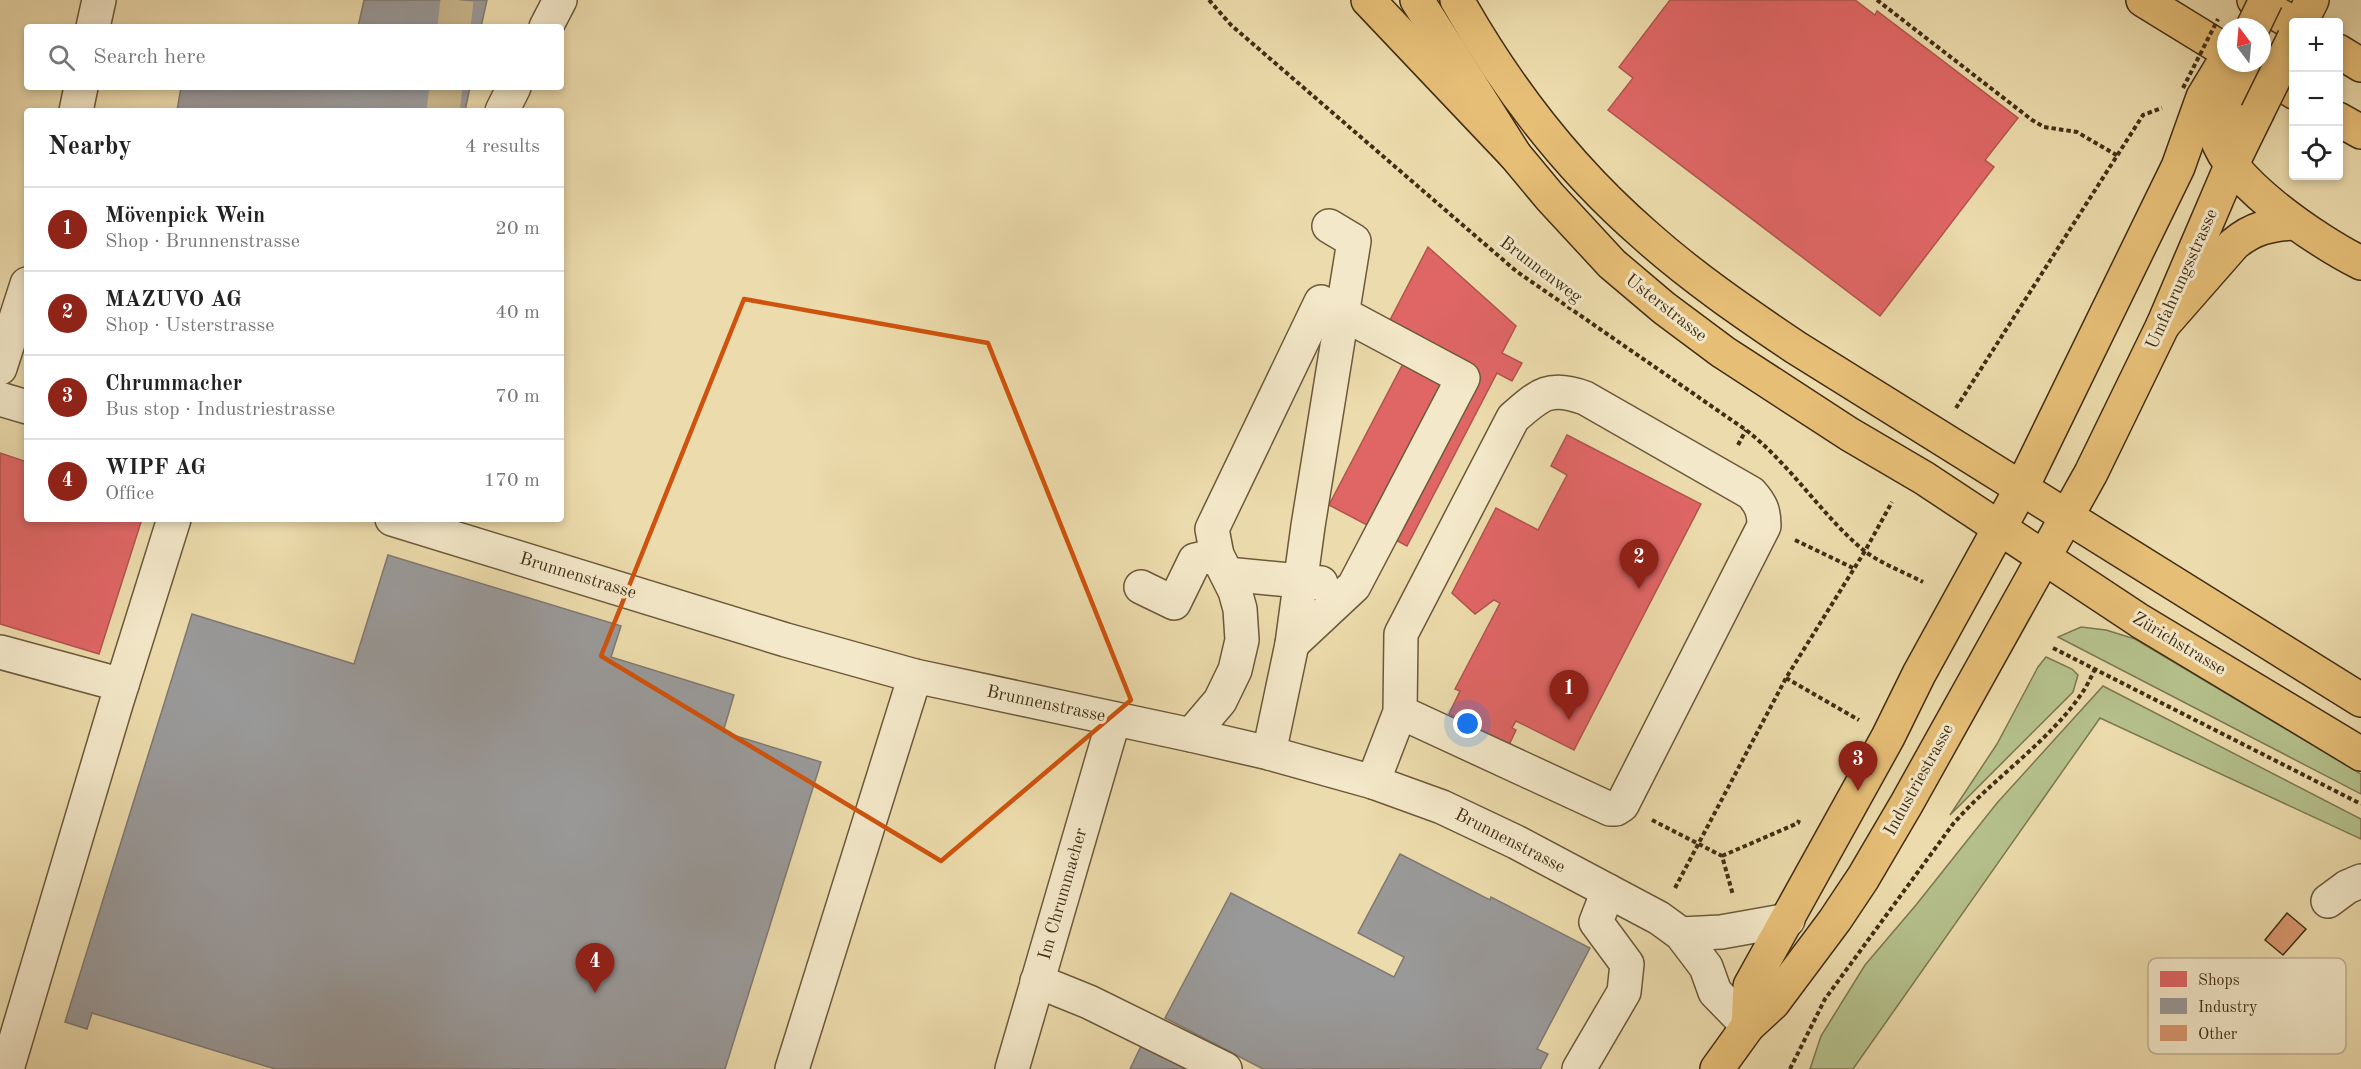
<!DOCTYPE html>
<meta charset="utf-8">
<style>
:root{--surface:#fff;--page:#f2f2f2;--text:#222;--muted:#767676;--line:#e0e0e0;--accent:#8f2418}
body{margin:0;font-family:"Old Standard TT",serif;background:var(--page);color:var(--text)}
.controls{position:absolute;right:18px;top:18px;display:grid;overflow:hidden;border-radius:6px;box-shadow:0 3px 9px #0003}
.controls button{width:54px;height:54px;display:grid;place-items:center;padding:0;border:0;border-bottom:2px solid var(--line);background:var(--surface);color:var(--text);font:30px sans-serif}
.compass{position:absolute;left:2217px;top:18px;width:54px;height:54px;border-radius:50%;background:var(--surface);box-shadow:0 3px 9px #0003;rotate:344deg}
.you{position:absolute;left:1468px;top:724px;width:21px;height:21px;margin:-15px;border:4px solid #fff;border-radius:50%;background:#1a73e8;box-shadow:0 0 0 9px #1a73e833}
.badge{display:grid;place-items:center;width:39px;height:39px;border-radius:50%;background:var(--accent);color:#fff;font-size:20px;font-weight:700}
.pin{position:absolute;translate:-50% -50px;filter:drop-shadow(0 2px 3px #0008)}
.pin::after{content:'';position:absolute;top:32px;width:21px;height:18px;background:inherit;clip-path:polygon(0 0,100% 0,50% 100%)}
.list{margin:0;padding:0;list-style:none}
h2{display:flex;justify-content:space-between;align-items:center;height:78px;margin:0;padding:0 24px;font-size:26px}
h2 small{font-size:20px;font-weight:400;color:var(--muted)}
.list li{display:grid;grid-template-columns:39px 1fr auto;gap:18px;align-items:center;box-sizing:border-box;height:84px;padding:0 24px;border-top:2px solid var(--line)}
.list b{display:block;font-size:22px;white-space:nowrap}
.list p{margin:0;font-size:20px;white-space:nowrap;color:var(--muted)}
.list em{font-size:20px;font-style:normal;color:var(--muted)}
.icon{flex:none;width:33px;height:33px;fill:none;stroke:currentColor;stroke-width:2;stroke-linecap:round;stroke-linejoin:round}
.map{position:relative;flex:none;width:2361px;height:1069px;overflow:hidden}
.search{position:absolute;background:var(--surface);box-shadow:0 3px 9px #0003;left:24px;top:24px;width:540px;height:66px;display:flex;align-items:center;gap:15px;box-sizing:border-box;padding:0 21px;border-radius:6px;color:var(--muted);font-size:22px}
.panel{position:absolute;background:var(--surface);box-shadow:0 3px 9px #0003;left:24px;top:108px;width:540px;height:414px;border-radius:6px}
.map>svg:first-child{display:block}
.green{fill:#b5c18c;stroke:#7c7850;stroke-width:1.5}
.shops{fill:#e06666;stroke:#b1554d;stroke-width:1.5}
.industry{fill:#999;stroke:#7f7971;stroke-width:1.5}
.building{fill:#d99870;stroke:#422e14;stroke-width:1.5}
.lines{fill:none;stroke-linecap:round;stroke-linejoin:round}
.minor-tunnel{stroke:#cab88e;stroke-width:33;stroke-dasharray:33 16;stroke-linecap:butt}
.minor-casing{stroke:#6c593a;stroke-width:36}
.major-casing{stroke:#422e14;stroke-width:36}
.highway-casing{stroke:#422e14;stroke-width:36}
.path{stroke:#422e14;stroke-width:4;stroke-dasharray:4.5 3;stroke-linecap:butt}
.minor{stroke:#f3e8c9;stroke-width:33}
.major{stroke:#e6be76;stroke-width:33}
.highway{stroke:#e6be76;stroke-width:33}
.major-bridge-casing{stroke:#422e14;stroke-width:36;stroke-linecap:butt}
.path-bridge{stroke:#422e14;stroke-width:4;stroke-dasharray:4.5 3;stroke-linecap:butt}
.major-bridge{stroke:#e6be76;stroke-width:33}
.marked{fill:none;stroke:#cf530d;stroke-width:4.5;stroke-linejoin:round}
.labels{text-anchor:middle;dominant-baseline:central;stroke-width:6;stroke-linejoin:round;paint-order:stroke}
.street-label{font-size:18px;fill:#422e14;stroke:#f3e8c9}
.key{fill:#f3e8c9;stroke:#beb093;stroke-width:1.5}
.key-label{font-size:16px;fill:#422e14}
</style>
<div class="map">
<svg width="2361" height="1069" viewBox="0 0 2361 1069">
<rect width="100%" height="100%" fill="#ecdbac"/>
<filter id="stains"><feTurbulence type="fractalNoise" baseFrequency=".00333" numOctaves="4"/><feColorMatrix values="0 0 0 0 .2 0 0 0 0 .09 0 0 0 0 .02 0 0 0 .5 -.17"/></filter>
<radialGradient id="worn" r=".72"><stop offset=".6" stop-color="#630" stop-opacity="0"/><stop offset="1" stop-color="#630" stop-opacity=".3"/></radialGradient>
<g class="green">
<path d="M2081,627l25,3 29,9 226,135v20l-303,-157z"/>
<path d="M2046,657l26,12 6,6 -5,17 -123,123 47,-71 41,-77z"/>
<path d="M2103,686l258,133v20l-261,-121 -247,351h-43l11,-33 44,-71 51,-60 81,-102z"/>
</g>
<g class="shops">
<path d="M1670,0h185l20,15 2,-4 141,107 -33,42 9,7 -114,149 -272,-206 25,-32 -14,-11z"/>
<path d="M1428,247l88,79 -14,27 20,10 -10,18 -15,-8 -90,173 -78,-41 89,-170 -28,-15z"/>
<path d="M1567,435l134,69 -127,246 -58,-29 -4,7 4,2 -7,15 -60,-31 11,-23 -5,-2 45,-86 -6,-3 -19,14 -23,-21 44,-85 42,22 29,-55 -16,-9z"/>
<path d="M0,453l27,9v57h115l-43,135 -99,-30z"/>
</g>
<g class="industry">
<path d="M364,0h123l-6,27h-123z"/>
<path d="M181,87h289l-5,24h-288z"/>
<path d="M388,555l233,71 -10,31 123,38 -11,37 98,30 -96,307h-450l-183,-56 -5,16 -22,-7 127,-408 162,50z"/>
<path d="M1400,854l90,46 1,-3 99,51 -53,101 11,5 -8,15h-277l-98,-51 66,-125 163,84 10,-20 -46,-24z"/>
<path d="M1142,1044l52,25h-64z"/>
</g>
<path class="building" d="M2287,913l19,16 -23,26 -18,-15z"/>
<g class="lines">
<g class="minor-tunnel">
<path d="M454,27l3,-27"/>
<path d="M443,111l3,-24"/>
</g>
<g class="minor-casing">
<g id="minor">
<path d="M93,27l6,-27"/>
<path d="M546,27l14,-27"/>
<path d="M76,111l5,-24"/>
<path d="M502,111l12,-24"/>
<path d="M0,368l27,-84"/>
<path d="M0,399l27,8"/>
<path d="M392,519l394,121 129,36 276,59 78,18 104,29 69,25 74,35 143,76 22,16 25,33 9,25 33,34"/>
<path d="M1227,574l94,9"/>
<path d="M1141,587l33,16 21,-43 22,-5"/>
<path d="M0,652l122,33"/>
<path d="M1191,735l29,-34 15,-31 7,-30 -2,-31 -5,-18 -18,-36 -5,-26 109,-227 142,76 -109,208 -62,58"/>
<path d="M1269,753l23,-109 16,-118 46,-285 -25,-15"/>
<path d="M1373,782l27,-70 1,-78 112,-216c27,-24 37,-33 72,-20l166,95c10,11 13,18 13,33l-142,279 -6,4h-6l-210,-97"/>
<path d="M2328,901l19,-14 14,-6"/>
<path d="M1681,934l40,-2 67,-12"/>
<path d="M1037,981l52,21 136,67"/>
<path d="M7,1069l109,-365 58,-185"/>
<path d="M792,1069l123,-393"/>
<path d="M1012,1069l102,-350"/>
<path d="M1579,1069l45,-77 3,-28 -31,-42 12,-31"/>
</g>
</g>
<g class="major-casing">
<g id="major">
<path d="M1417,0l98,155 35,42 62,67 52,44 59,44 126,82 75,44 216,143 221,133"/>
<path d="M1457,0c49,87 112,169 188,235 47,42 98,77 150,112l566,353"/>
<path d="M2301,22l11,-22"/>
<path d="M1748,1026l2,-40 138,-249 31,-63 102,-185 157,-322 25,-70 23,-38"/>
<path d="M1717,1069l31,-43 25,-23 62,-83 28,-42 44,-75 184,-330 72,-148 68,-159 26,-53"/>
</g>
</g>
<g class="highway-casing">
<g id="highway">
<path d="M1368,0l147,155"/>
<path d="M2143,0l83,51"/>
<path d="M2254,0l40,24"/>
<path d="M2338,51l23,14"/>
<path d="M2242,63l-27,67c5,47 105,113 146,133"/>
<path d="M2250,65l44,27"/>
<path d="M2338,119l23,13"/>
<path d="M2163,325l71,-81c19,-16 37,-20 61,-21"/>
</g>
</g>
<g class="path">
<path d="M1209,0l22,25 285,246 230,159c44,34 74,83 116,119 17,14 42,23 61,33"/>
<path d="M1877,0l155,120 12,7 33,5 41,24"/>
<path d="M1956,408l187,-293 19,-7"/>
<path d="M1738,445l8,-15"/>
<path d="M1795,540l58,28"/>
<path d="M2053,648l308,156"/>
<path d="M1786,678l73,42"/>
<path d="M1652,820l70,36 11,39"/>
<path d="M1722,856l76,-33 1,-3"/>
<path d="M1675,888l111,-210 79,-127 27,-49"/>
<path d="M1790,1069l35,-70 128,-175c39,-45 96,-82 129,-131 5,-7 9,-16 13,-24"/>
</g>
<use href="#minor" class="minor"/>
<use href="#major" class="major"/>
<use href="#highway" class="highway"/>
<g class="major-bridge-casing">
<g id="major-bridge">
<path d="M2253,27l13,-27"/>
<path d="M2257,113l37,-75"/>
</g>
</g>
<path class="path-bridge" d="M2183,88l35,-69"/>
<use href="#major-bridge" class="major-bridge"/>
</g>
<path class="marked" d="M744,299l244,44 143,357 -190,161 -340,-205z"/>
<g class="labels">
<g class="street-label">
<text transform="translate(1541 270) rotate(37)">Brunnenweg</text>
<text transform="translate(2182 279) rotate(-66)">Umfahrungsstrasse</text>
<text transform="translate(1666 308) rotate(38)">Usterstrasse</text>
<text transform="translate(578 576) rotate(17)">Brunnenstrasse</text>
<text transform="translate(2179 644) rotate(31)">Zürichstrasse</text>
<text transform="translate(1046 704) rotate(12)">Brunnenstrasse</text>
<text transform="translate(1919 780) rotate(-61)">Industriestrasse</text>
<text transform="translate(1510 841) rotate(27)">Brunnenstrasse</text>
<text transform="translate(1063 894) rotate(-74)">Im Chrummacher</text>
</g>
</g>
<rect x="2148" y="958" width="198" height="96" rx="9" class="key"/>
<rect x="2160" y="971" width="27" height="16" fill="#e06666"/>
<rect x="2160" y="998" width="27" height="16" fill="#999"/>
<rect x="2160" y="1025" width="27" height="16" fill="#d99870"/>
<g class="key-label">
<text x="2198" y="985">Shops</text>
<text x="2198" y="1012">Industry</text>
<text x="2198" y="1039">Other</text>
</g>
<rect width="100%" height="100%" filter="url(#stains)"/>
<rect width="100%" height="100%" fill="url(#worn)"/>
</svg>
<div class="controls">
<button>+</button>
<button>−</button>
<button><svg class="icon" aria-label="locate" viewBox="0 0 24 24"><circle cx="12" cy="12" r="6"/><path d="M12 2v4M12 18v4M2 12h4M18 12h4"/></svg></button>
</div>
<svg class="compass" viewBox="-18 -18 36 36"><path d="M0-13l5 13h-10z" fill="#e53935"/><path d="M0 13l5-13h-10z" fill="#767676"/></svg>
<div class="you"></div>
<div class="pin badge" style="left:1569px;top:720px">1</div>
<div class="pin badge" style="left:1639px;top:589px">2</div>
<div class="pin badge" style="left:1858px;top:791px">3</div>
<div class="pin badge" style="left:595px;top:993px">4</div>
<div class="search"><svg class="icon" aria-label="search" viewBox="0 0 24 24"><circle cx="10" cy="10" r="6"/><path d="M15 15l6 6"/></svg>Search here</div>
<section class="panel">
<h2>Nearby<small>4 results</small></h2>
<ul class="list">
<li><span class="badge">1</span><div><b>Mövenpick Wein</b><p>Shop · Brunnenstrasse</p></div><em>20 m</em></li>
<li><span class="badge">2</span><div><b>MAZUVO AG</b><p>Shop · Usterstrasse</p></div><em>40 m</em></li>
<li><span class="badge">3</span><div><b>Chrummacher</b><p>Bus stop · Industriestrasse</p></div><em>70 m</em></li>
<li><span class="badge">4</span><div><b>WIPF AG</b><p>Office</p></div><em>170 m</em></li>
</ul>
</section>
</div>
